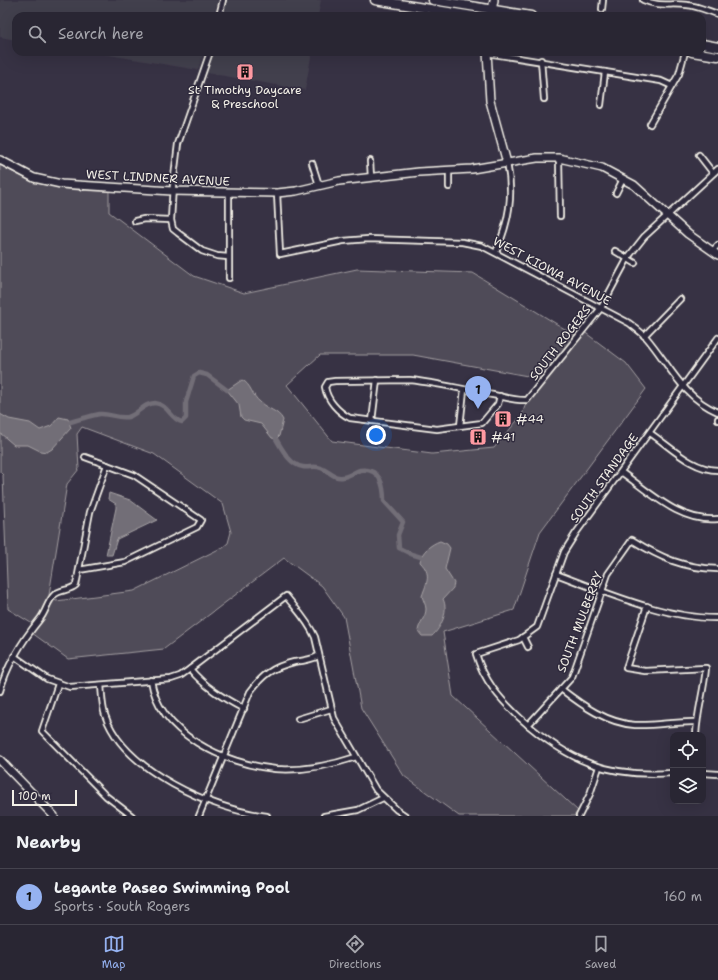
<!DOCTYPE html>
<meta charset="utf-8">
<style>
:root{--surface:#292633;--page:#312e3b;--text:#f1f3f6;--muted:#a5a5ac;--line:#45434e;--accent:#95b2f1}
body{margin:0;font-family:"Shantell Sans",sans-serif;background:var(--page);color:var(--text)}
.controls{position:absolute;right:12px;bottom:12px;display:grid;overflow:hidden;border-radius:8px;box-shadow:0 4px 16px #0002}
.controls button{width:36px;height:36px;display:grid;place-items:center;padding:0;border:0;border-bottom:1px solid var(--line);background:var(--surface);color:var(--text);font:20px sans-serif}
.scale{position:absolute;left:12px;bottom:10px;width:65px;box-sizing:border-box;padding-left:4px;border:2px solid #f4f1e8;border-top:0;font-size:11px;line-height:14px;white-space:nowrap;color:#f4f1e8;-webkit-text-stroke:3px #2f2a3d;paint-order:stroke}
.you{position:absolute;left:376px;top:435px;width:14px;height:14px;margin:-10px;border:3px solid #fff;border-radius:50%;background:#1a73e8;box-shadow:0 0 0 6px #1a73e833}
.badge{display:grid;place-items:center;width:26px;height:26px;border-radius:50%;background:var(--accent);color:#111;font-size:13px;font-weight:700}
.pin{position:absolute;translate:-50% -33px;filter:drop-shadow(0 1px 2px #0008)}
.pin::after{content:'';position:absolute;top:21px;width:14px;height:12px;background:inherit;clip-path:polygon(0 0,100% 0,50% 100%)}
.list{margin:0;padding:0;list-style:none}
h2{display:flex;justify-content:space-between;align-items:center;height:52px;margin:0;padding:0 16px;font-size:17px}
h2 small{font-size:13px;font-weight:400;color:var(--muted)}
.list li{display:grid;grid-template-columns:26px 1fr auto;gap:12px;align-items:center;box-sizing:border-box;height:56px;padding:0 16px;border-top:1px solid var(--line)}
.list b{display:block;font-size:15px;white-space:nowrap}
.list p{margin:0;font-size:13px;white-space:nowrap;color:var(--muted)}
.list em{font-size:13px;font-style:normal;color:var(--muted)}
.icon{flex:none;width:22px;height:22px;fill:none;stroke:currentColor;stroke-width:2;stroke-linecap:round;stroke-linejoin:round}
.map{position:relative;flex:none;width:718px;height:816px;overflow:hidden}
.search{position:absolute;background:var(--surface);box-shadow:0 4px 16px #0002;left:12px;right:12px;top:12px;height:44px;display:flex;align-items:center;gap:10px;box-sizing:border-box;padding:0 14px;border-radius:12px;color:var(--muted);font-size:15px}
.sheet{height:108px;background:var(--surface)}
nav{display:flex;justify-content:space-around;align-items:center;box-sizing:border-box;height:56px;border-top:1px solid var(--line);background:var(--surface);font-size:11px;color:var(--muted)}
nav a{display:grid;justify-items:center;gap:2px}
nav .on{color:var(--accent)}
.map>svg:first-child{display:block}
.built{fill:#433f4e}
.green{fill:#504b59;stroke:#a29ea0;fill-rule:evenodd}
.water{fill:#726e77;stroke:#a6a2a4}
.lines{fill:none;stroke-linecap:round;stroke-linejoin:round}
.canal{stroke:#726e77;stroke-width:4.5}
.street-casing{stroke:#f4f1e8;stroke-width:8}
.secondary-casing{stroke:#f4f1e8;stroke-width:10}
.primary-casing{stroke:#f4f1e8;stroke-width:11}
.street{stroke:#2f2a3d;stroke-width:4.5}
.secondary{stroke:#2f2a3d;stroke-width:7}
.primary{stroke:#2f2a3d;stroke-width:8}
.labels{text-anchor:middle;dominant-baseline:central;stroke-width:3;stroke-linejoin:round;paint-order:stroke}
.poi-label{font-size:12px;fill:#f4f1e8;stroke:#2f2a3d;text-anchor:start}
.street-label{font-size:12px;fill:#f4f1e8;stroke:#2f2a3d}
</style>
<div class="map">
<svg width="718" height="816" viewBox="0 0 718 816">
<rect width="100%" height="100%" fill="#373244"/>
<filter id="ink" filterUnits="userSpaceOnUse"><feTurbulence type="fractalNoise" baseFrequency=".025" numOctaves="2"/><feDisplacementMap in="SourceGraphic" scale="8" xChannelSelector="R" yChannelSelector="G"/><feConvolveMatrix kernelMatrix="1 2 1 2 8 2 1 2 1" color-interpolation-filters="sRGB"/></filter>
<g filter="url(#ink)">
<g class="built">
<path d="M0,0h218l-4,16h-198v24l-16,-3z"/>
<path d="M227,0h94l-3,16h-95z"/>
<path d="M91,52h113l-6,18z"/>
<path d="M214,52h98l-7,38 -98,-17z"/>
</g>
<path class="green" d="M0,165c36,22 67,26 109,26v21l85,64 50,17 113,-24 116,4 105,64 5,-6 43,32 20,26 -106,143 -26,78 -71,22 10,64 125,115 -4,5h-115l-55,-40 -43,-68 -17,-91 -22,-31 -38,-28 -120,91 -96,10 -36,-26 4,-7 -28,-17 -5,-134 -3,-3zM320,355h93l131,24 -17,21 -5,15 -28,33 -62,6 -100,-13 -45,-56zM82,427l72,27 69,50 8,28 -3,11 -5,4 -89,44 -78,10 -7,-6 18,-111 12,-15 -2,-35z"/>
<g class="water">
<path d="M242,380c9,4 10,16 18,22 8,8 18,8 23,18l-4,16 -3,3 -4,-1 -11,-14 -17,-4 -3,-3 -2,-12 -12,-15z"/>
<path d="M0,414l9,5 21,4 10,7 11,-4 8,-9 9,2 3,9 -19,21 -5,3 -7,-1 -12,-6h-14l-14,-12z"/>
<path d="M109,493l21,7 27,20 -40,19 -5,16h-6l10,-47v-4l-8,-5z"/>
<path d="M440,541l7,3 3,4 -5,21 9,14 -1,5 -10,11c6,12 -2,29 -11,37h-10l-4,-5c1,-8 8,-14 8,-22 0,-4 -3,-9 -4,-13 5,-14 10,-22 -2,-34 1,-10 11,-18 20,-21z"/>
</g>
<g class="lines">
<g class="canal">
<path d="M70,422c7,-2 23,-7 30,-8 9,-1 18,5 28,3 10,-3 16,-14 27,-14 13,1 16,17 27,19l4,-4v-16l8,-26 5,-3 8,2 20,15"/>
<path d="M276,439c6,10 14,26 27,28 6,1 13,-2 18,1 8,3 13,11 22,9 6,-1 11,-5 17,-7 21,-3 24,17 24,31l19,21 -5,13 1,13 12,6 10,3"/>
</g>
<g class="street-casing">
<g id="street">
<path d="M643,0c15,7 28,3 44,5 11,1 21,6 31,9"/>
<path d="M602,9l1,-9"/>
<path d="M219,16l4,-16"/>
<path d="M210,52l-32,92 -5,41 -2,35 2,9 5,4 24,18 15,5 11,1"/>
<path d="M487,53l174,28 11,5"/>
<path d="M541,60l3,39"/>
<path d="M601,105l4,-33"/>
<path d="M650,124l29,-50 6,-22"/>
<path d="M699,155l14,18"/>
<path d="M559,158l1,58"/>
<path d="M370,161l1,16"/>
<path d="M312,163l7,22"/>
<path d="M449,170v17"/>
<path d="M229,192v86"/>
<path d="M277,193l3,61 63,-13 25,-2 94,3 20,4 147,77c5,4 12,9 17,14 24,28 35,59 72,75"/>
<path d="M616,193l7,-14"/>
<path d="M135,221l9,-2 27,1"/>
<path d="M615,251l20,12"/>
<path d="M712,251l6,-6"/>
<path d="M496,252c13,-30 18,-57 11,-89"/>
<path d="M644,336l36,-37"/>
<path d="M500,396l-2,8 -16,19 -45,6 -87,-11c-12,-6 -23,-18 -25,-31l3,-5 7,-1 75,-1c28,3 56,10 83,15 11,2 23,6 34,5l74,-92 28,-52 15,-19 74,-68"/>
<path d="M718,420v-1"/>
<path d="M372,421l5,-41"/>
<path d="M460,426l4,-36"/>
<path d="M650,433c21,14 42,37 68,37"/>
<path d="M85,457l22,8"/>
<path d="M621,472c29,20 59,51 97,47"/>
<path d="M556,574c49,18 110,45 162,44"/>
<path d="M647,606l-21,62 19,3 61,-3c-2,23 -9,44 -10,67"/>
<path d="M523,637l5,10"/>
<path d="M14,656l33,23 23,8 101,-8 9,-3 10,-7 96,-73c11,14 22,25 29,41l19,81 42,72 21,20 9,6"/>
<path d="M190,669c15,18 33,29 54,40"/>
<path d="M151,680c8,54 74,84 124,89 28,2 54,-3 81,-12"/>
<path d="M58,684l-16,47 64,65 26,20"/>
<path d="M101,685c1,10 1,21 4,30 19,56 108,95 162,101"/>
<path d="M561,689c22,17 46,34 74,36 21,1 41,-4 62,-3"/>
<path d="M0,691c7,-27 23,-51 40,-72 6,-7 7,-17 14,-24 6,-6 16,-4 22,-10l14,-73 17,-47 27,10 67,45 -4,7 -72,35 -46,8"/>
<path d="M298,719l33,-10"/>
<path d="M528,725l44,-48 36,-103 24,-34c29,18 51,28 86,29"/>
<path d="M673,773c-65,5 -105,-12 -153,-55 -20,-19 -36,-37 -44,-64l43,-14 18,-13 27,-75 12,-19 142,-195"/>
<path d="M703,773l15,1"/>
<path d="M199,816l51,-124c12,-17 23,-25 44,-30 8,-1 17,-2 24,-6"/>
<path d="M324,816l34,-6 25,-12"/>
<path d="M579,816l11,-22 9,-27"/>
</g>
</g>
<g class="secondary-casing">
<g id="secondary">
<path d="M491,16l3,-16"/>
<path d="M487,52l3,49 17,62"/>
<path d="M0,160l34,18 27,6 111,7 105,2 19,-2 43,-10 80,-9 53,-3 65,-11h22l43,10 32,17 54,49 30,21"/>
<path d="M0,760l54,56"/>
</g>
</g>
<g class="primary-casing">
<g id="primary">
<path d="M375,0l98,16"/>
<path d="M433,0l98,16"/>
<path d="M702,44l16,3"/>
<path d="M692,52l26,4"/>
</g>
</g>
<use href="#street" class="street"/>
<use href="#secondary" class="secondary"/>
<use href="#primary" class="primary"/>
</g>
</g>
<defs>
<g id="building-square" transform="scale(0.9)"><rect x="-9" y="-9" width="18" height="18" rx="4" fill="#ff9aa2" stroke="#2f2a3d"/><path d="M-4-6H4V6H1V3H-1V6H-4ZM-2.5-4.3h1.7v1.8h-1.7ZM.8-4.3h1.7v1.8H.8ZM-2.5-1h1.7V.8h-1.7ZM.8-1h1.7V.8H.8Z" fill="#111"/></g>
</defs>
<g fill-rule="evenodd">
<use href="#building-square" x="245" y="72"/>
<use href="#building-square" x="503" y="419"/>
<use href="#building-square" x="478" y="437"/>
</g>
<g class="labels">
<g class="poi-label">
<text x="245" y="90" text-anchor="middle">St Timothy Daycare<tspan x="245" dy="14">&amp; Preschool</tspan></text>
<text x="516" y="419">#44</text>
<text x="491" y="437">#41</text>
</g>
<g class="street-label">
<text transform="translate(158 178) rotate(3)">WEST LINDNER AVENUE</text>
<text transform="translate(552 271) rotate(28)">WEST KIOWA AVENUE</text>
<text transform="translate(560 343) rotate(-52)">SOUTH ROGERS</text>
<text transform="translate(604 478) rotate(-54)">SOUTH STANDAGE</text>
<text transform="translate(580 622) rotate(-69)">SOUTH MULBERRY</text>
</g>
</g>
</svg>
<div class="controls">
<button><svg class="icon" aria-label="locate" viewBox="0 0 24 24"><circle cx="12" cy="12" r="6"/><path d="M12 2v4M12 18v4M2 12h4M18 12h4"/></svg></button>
<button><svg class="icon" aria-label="layers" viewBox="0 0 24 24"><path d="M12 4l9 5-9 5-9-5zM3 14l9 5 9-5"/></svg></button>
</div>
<div class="scale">100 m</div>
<div class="you"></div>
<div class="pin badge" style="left:478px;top:409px">1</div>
<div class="search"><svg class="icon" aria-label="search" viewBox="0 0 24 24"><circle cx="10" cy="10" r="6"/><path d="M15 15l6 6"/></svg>Search here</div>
</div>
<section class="sheet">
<h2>Nearby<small></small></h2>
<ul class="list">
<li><span class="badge">1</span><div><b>Legante Paseo Swimming Pool</b><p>Sports · South Rogers</p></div><em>160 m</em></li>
</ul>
</section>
<nav>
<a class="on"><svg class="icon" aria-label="map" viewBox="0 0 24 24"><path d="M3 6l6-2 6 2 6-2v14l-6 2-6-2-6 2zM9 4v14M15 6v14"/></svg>Map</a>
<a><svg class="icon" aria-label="directions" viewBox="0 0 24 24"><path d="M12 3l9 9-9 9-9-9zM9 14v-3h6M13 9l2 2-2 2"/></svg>Directions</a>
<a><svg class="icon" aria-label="saved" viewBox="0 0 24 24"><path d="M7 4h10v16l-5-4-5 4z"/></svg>Saved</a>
</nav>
